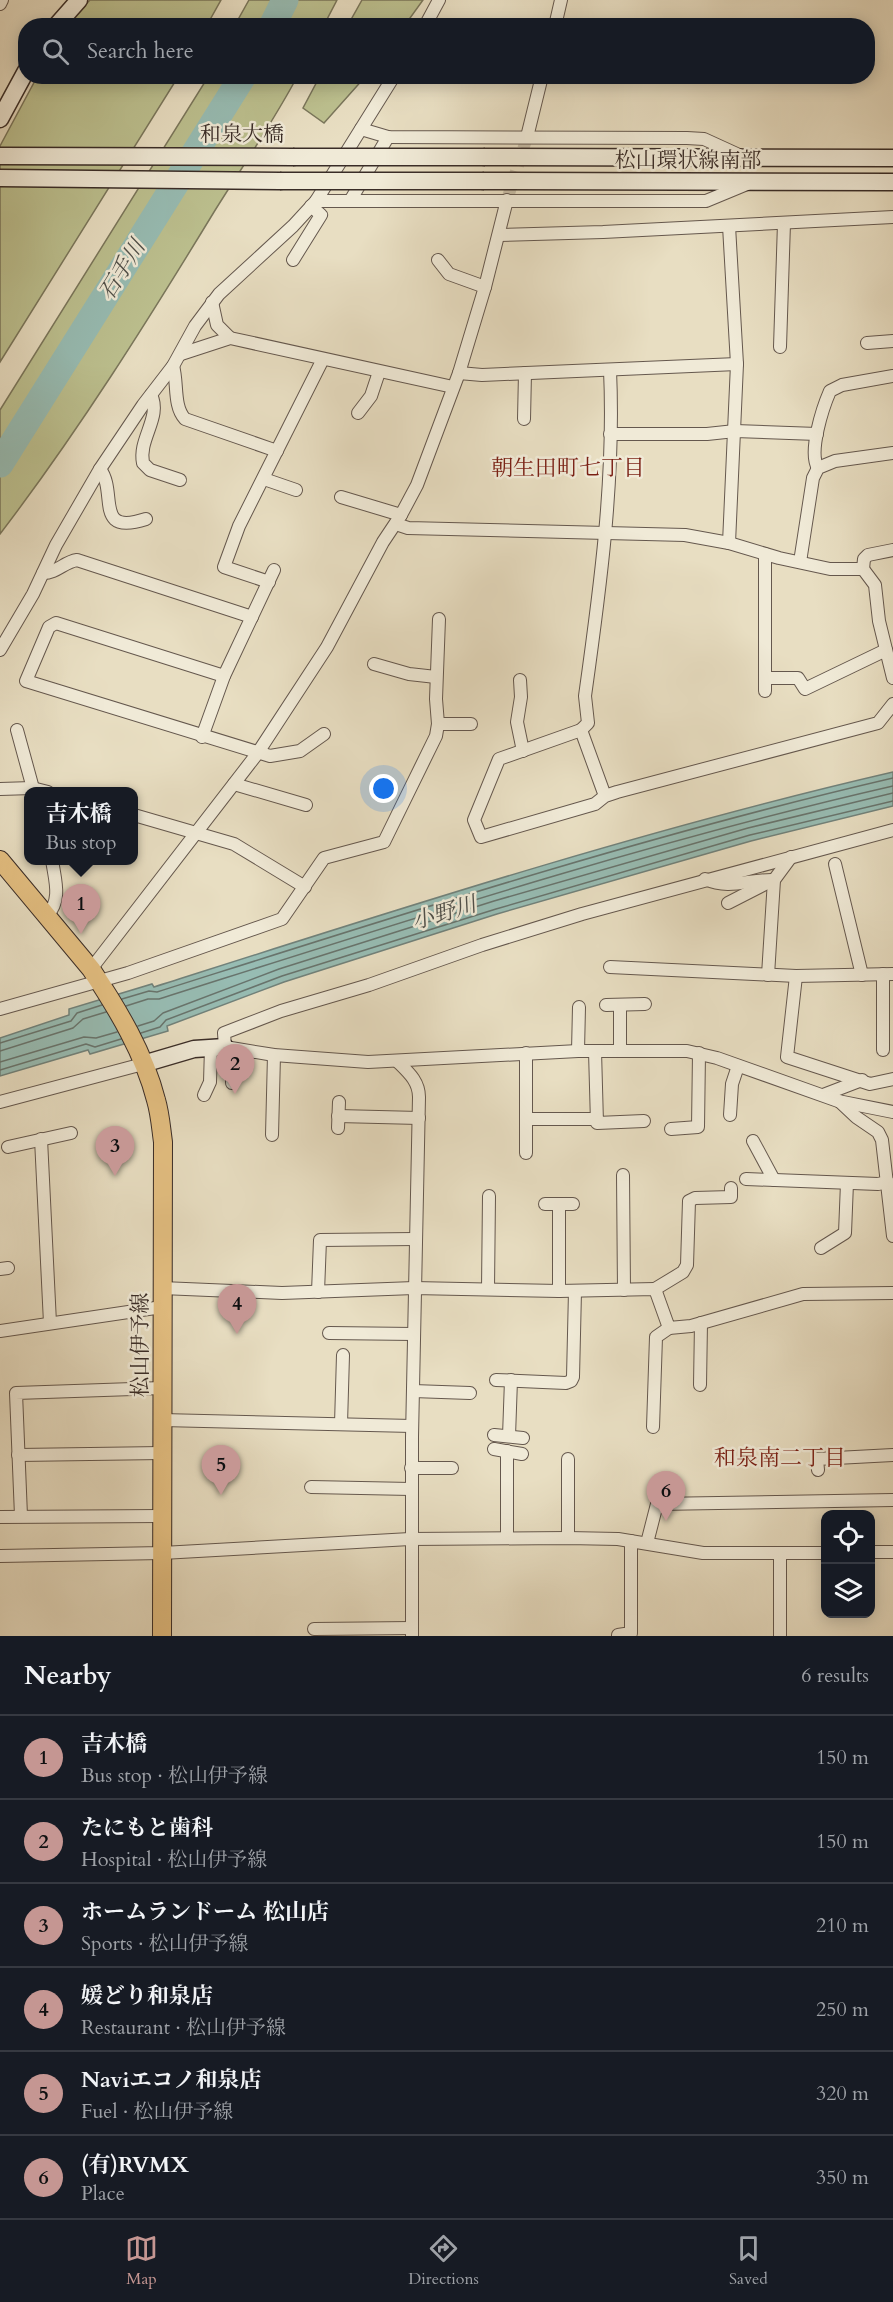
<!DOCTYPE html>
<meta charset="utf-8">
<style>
:root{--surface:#171b24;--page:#20242c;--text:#f1f3f6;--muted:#9ea1a6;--line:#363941;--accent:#c59692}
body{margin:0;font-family:Cardo,"Noto Serif JP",serif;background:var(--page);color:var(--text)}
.controls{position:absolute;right:18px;bottom:18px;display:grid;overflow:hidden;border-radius:12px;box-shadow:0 3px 15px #0003}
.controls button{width:54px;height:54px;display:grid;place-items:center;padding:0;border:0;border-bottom:2px solid var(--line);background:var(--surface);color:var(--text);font:30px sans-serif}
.you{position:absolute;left:384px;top:789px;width:21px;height:21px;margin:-15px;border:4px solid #fff;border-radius:50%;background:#1a73e8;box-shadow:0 0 0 9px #1a73e833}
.badge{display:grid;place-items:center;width:39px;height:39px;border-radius:50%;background:var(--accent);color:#111;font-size:20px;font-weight:700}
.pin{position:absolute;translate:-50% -50px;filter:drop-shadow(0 2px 3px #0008)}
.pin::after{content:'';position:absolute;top:32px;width:21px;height:18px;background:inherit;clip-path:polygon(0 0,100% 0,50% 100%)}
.popup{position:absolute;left:24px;top:787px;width:114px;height:78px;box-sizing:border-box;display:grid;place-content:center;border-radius:12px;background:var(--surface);filter:drop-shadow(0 2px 4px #0005);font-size:20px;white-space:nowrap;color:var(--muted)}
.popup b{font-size:22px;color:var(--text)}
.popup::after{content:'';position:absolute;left:50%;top:100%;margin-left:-12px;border:12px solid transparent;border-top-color:var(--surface)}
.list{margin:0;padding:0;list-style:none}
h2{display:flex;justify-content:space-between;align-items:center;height:78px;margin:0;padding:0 24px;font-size:26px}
h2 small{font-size:20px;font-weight:400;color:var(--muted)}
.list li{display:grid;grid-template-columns:39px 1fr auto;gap:18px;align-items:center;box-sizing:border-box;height:84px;padding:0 24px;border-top:2px solid var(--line)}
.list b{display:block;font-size:22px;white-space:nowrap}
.list p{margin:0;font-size:20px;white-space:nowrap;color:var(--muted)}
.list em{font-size:20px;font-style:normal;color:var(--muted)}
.icon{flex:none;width:33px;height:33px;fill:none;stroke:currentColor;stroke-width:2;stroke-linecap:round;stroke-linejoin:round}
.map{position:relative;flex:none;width:893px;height:1636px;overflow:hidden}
.search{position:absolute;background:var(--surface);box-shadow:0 3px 15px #0003;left:18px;right:18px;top:18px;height:66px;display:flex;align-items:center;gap:15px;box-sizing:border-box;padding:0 21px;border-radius:24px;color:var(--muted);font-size:22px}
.sheet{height:582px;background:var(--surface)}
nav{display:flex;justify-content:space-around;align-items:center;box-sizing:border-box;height:84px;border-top:2px solid var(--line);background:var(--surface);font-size:16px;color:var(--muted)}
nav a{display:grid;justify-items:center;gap:3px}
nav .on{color:var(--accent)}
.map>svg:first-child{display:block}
.green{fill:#bcc08f;stroke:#7a765b;stroke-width:1.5}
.water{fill:#97bcb3;stroke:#71827b;stroke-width:1.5}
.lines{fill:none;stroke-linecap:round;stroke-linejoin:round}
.shore{stroke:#68746d;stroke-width:1.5}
.river{stroke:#97bcb3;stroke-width:27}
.street-tunnel{stroke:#c5baa3;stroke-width:12;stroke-dasharray:12 6;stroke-linecap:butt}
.street-casing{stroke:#65584e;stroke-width:14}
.secondary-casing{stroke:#392c27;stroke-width:19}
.primary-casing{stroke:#392c27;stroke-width:20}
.street{stroke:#f0ead7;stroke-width:12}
.secondary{stroke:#f0ead7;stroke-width:16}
.primary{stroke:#e4bf81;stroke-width:18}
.secondary-bridge-casing{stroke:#392c27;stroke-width:19;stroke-linecap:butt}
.secondary-bridge{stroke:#f0ead7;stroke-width:16}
.labels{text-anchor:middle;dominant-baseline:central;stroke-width:5;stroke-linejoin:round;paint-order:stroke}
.street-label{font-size:21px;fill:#392c27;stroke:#f0ead7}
.water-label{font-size:22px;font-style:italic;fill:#50504a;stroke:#f0ead7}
.neighbourhood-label{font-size:22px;fill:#7a1f14;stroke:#f0ead7}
</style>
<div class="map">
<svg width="893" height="1636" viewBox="0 0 893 1636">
<rect width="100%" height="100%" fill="#e8dec2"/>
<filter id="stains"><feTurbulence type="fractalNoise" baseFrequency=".00333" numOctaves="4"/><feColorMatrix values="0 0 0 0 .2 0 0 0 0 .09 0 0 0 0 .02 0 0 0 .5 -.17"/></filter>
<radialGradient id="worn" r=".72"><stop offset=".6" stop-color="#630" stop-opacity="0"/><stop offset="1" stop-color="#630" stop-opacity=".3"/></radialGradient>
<g class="green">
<path d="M90,0h131l-14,25 -142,1z"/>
<path d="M249,0h88l-13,25h-89z"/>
<path d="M362,0h61l-18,25h-57z"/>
<path d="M320,76l45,1 -41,46 -21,-15z"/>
<path d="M37,77h141l-178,285v-216z"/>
<path d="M208,77h89c-25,47 -55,90 -83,135 -67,110 -136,220 -214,322v-124z"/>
</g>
<path class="water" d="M893,772v34l-142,35 -254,73 -213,68 -117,44 1,5 -78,23 -2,-4 -88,26v-38l69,-23v-6l83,-25 2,3c245,-78 488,-157 739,-215z"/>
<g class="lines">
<g class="shore">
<path d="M122,999l27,-8 8,1c243,-77 486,-156 736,-214"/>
<path d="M126,1006l22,-7h11c243,-77 485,-156 734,-213"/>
<path d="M138,1026l16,-5 9,-8 116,-44 215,-68 254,-73 145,-35"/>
<path d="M141,1033l19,-6 6,-7 116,-44 214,-67 254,-74 143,-34"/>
<path d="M0,1043l71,-22 6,-8 25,-8"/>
<path d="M0,1051l73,-23 10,-9 23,-7"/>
<path d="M0,1062l84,-25 12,1 21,-6"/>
<path d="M0,1070l86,-26 9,3 26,-8"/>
</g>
<g class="river">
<path d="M272,26l13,-26"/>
<path d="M0,464l243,-388"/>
</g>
<path class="street-tunnel" d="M507,200l20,-63"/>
<g class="street-casing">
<g id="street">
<path d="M0,4l2,-4"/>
<path d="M425,26l14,-26"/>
<path d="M555,26l6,-26"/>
<path d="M361,129l27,8 299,1 17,1 35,16"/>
<path d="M527,137l15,-61"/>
<path d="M316,201h390l41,-17"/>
<path d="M350,201l38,-64"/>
<path d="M499,235l104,-3 290,-15"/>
<path d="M293,260l28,-45 -10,-9"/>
<path d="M438,260l11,14 36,13"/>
<path d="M212,302l5,23 13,13"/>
<path d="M867,343l26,-2"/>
<path d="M780,347l4,-124"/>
<path d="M181,354l49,-16 223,49"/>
<path d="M173,366c5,17 0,40 12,53l92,32"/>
<path d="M459,373l23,2 255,-11"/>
<path d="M151,395c11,22 -13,44 -8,68l7,7 30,10"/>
<path d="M358,413l13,-17 8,-24"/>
<path d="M524,419l1,-46"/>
<path d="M610,434h97l28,-3 82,3"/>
<path d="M818,468c-10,-16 5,-61 12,-77l12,-6 51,-9"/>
<path d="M100,469c18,24 -7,67 46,50"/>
<path d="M264,479l32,11"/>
<path d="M341,497l60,18"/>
<path d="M396,524l12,4 277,7 44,8 50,15 51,11h33l12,16 4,36 14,57"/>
<path d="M729,543l8,-179 -8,-138"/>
<path d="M800,562l13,-84 5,-10 17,-7 58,-8"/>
<path d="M863,569l1,-10 4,-4 25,-5"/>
<path d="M43,573c14,0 21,-11 34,-13l175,57"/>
<path d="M269,582l-45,-15 15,-41 84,-167"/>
<path d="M0,650l33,-56 23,-49 44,-76 43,-64 30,-39 22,-40 24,-32 74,-68 23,-25 78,-125"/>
<path d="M374,664l35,10 27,3"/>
<path d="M224,676l-168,-53 -7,4 -23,54 244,75 30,-5 24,-17"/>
<path d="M765,678h33l7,11 81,-39"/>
<path d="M520,680l1,17 -4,25 6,29"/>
<path d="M765,691v-137"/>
<path d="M438,724h33"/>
<path d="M17,730l17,62"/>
<path d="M581,730l7,-7 -3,-27c15,-107 30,-217 25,-326"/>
<path d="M202,737l22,-61 50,-106"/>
<path d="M234,784l72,21"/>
<path d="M0,789l32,-1 16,4"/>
<path d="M605,796l-24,-66 -82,29 -25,61 7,17 114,-33 10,-8 12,-4 261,-69 15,-19"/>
<path d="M134,815l100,29 71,43"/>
<path d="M893,830l-311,84 -100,31 -113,40 -88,26 -57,22 1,14 49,8 94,7 210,-11h109l30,7 121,43 55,11"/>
<path d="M835,864l27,111"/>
<path d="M705,879c26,11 43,0 69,1"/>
<path d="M728,903l39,-20"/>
<path d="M47,916c15,-17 8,-35 5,-56"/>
<path d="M610,967l186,9 97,-2"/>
<path d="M91,969l166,-215 70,-107 56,-105 18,-27 16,-30 42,-112 26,-86 22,-87"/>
<path d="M768,975l6,-95 17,-23"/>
<path d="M796,976l-9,81 83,27 23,-5"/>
<path d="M606,1005l39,-1"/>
<path d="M620,1005v46"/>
<path d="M0,1009l128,-36 154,-54 42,-61 60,-16 52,-106 2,-12 -2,-25 3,-80"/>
<path d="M883,1050v-76"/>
<path d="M578,1051l1,-44"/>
<path d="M595,1051l2,72 47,-2"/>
<path d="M526,1053v100"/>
<path d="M397,1061c11,11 22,20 22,36l-7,340v199"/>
<path d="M232,1083l2,-34"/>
<path d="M204,1095l6,-13 1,-34"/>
<path d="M823,1095l39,-15"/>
<path d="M839,1101l17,16 22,15 4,8 11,96"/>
<path d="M0,1102l143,-38"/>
<path d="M730,1115l2,-31 6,-18"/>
<path d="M338,1116l81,2"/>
<path d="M527,1119h70"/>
<path d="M338,1128l1,-26"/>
<path d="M671,1129l27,-2 1,-74"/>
<path d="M272,1135l2,-80"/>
<path d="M41,1139l9,184"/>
<path d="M753,1141l21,39"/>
<path d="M8,1147l63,-14"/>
<path d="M623,1175l1,115"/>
<path d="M746,1179l132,5 10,-2"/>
<path d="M545,1204h28"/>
<path d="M821,1248l24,-15 2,-50"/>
<path d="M0,1269l8,-1"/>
<path d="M162,1288l120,5 132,-5 145,3 96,-2 14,39 22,-2 112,-32 90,-1"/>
<path d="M488,1289l1,-93"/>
<path d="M655,1289l28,-17 4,-7 2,-64 6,-3 36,-1v-9"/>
<path d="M559,1291v-87"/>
<path d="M318,1292l2,-52 95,-1"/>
<path d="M0,1331l162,-24"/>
<path d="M329,1333l85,1"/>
<path d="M496,1380l70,3 5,-2 2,-4 2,-86"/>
<path d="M700,1385l1,-62"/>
<path d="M413,1391l57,2"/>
<path d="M162,1420l250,6"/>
<path d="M341,1424l2,-69"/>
<path d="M653,1427l3,-90 13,-9"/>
<path d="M494,1435l29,3"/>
<path d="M509,1436l2,-56"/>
<path d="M494,1449l28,5"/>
<path d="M18,1455l144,-2"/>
<path d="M411,1468h41"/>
<path d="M818,1470l-1,-11 76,-4"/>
<path d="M311,1487l100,2"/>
<path d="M21,1516l-5,-123 146,-5"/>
<path d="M0,1517l162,-1"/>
<path d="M507,1538v-87"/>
<path d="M568,1538v-79"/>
<path d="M647,1543l10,-39 236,-4"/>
<path d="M870,1552h23"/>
<path d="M780,1553v83"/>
<path d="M0,1556l162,-3 248,-14 158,-1 50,1 85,14h123"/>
<path d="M314,1629l98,-1"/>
<path d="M618,1635l13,-2v-92"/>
</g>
</g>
<g class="secondary-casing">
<g id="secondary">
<path d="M56,26l23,-26"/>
<path d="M0,119l26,-48"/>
<path d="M0,156l293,1"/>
<path d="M485,157l408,1"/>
<path d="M0,178l280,3"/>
<path d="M484,181l409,1"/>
<path d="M143,1064l51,-15 31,-2"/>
</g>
</g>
<g class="primary-casing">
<path id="primary" d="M0,860l91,109c27,41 53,84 65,131 4,13 5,28 7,42l-1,494"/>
</g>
<use href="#street" class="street"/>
<use href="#secondary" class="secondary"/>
<use href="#primary" class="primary"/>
<g class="secondary-bridge-casing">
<g id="secondary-bridge">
<path d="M293,157h192"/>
<path d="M280,181h204"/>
</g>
</g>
<use href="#secondary-bridge" class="secondary-bridge"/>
</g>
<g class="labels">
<g class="street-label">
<text x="242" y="134">和泉大橋</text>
<text x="688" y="160">松山環状線南部</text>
<text transform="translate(140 1345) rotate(-90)">松山伊予線</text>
</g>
<g class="water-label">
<text transform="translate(122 270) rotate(-58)">石手川</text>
<text transform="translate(444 913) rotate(-17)">小野川</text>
</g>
<g class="neighbourhood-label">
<text x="568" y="468">朝生田町七丁目</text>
<text x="780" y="1458">和泉南二丁目</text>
</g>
</g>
<rect width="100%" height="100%" filter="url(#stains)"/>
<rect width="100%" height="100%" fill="url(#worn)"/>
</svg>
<div class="controls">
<button><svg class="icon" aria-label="locate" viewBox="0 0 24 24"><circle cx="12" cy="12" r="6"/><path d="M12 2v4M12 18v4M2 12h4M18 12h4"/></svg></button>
<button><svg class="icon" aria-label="layers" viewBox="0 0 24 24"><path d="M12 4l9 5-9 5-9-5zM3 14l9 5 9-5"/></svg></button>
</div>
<div class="you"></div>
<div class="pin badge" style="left:81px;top:934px">1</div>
<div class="popup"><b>吉木橋</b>Bus stop</div>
<div class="pin badge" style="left:235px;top:1094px">2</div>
<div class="pin badge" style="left:115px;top:1176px">3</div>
<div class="pin badge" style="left:237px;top:1334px">4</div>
<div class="pin badge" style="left:221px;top:1495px">5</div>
<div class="pin badge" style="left:666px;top:1521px">6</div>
<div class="search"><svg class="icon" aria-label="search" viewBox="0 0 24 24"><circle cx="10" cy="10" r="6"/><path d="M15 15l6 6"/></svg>Search here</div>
</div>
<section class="sheet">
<h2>Nearby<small>6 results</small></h2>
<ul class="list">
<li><span class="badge">1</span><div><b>吉木橋</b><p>Bus stop · 松山伊予線</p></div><em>150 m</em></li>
<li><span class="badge">2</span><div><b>たにもと歯科</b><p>Hospital · 松山伊予線</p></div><em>150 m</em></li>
<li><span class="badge">3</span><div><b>ホームランドーム 松山店</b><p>Sports · 松山伊予線</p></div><em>210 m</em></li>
<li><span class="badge">4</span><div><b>媛どり和泉店</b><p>Restaurant · 松山伊予線</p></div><em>250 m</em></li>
<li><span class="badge">5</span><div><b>Naviエコノ和泉店</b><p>Fuel · 松山伊予線</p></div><em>320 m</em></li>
<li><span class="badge">6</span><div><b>(有)RVMX</b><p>Place</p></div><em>350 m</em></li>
</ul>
</section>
<nav>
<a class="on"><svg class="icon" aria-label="map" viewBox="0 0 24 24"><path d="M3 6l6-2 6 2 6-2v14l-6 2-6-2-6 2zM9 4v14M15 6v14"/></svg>Map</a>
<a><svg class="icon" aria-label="directions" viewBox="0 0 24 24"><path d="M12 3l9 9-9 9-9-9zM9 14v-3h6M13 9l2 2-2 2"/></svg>Directions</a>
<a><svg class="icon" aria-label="saved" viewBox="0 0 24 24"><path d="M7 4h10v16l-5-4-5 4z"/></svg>Saved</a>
</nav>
